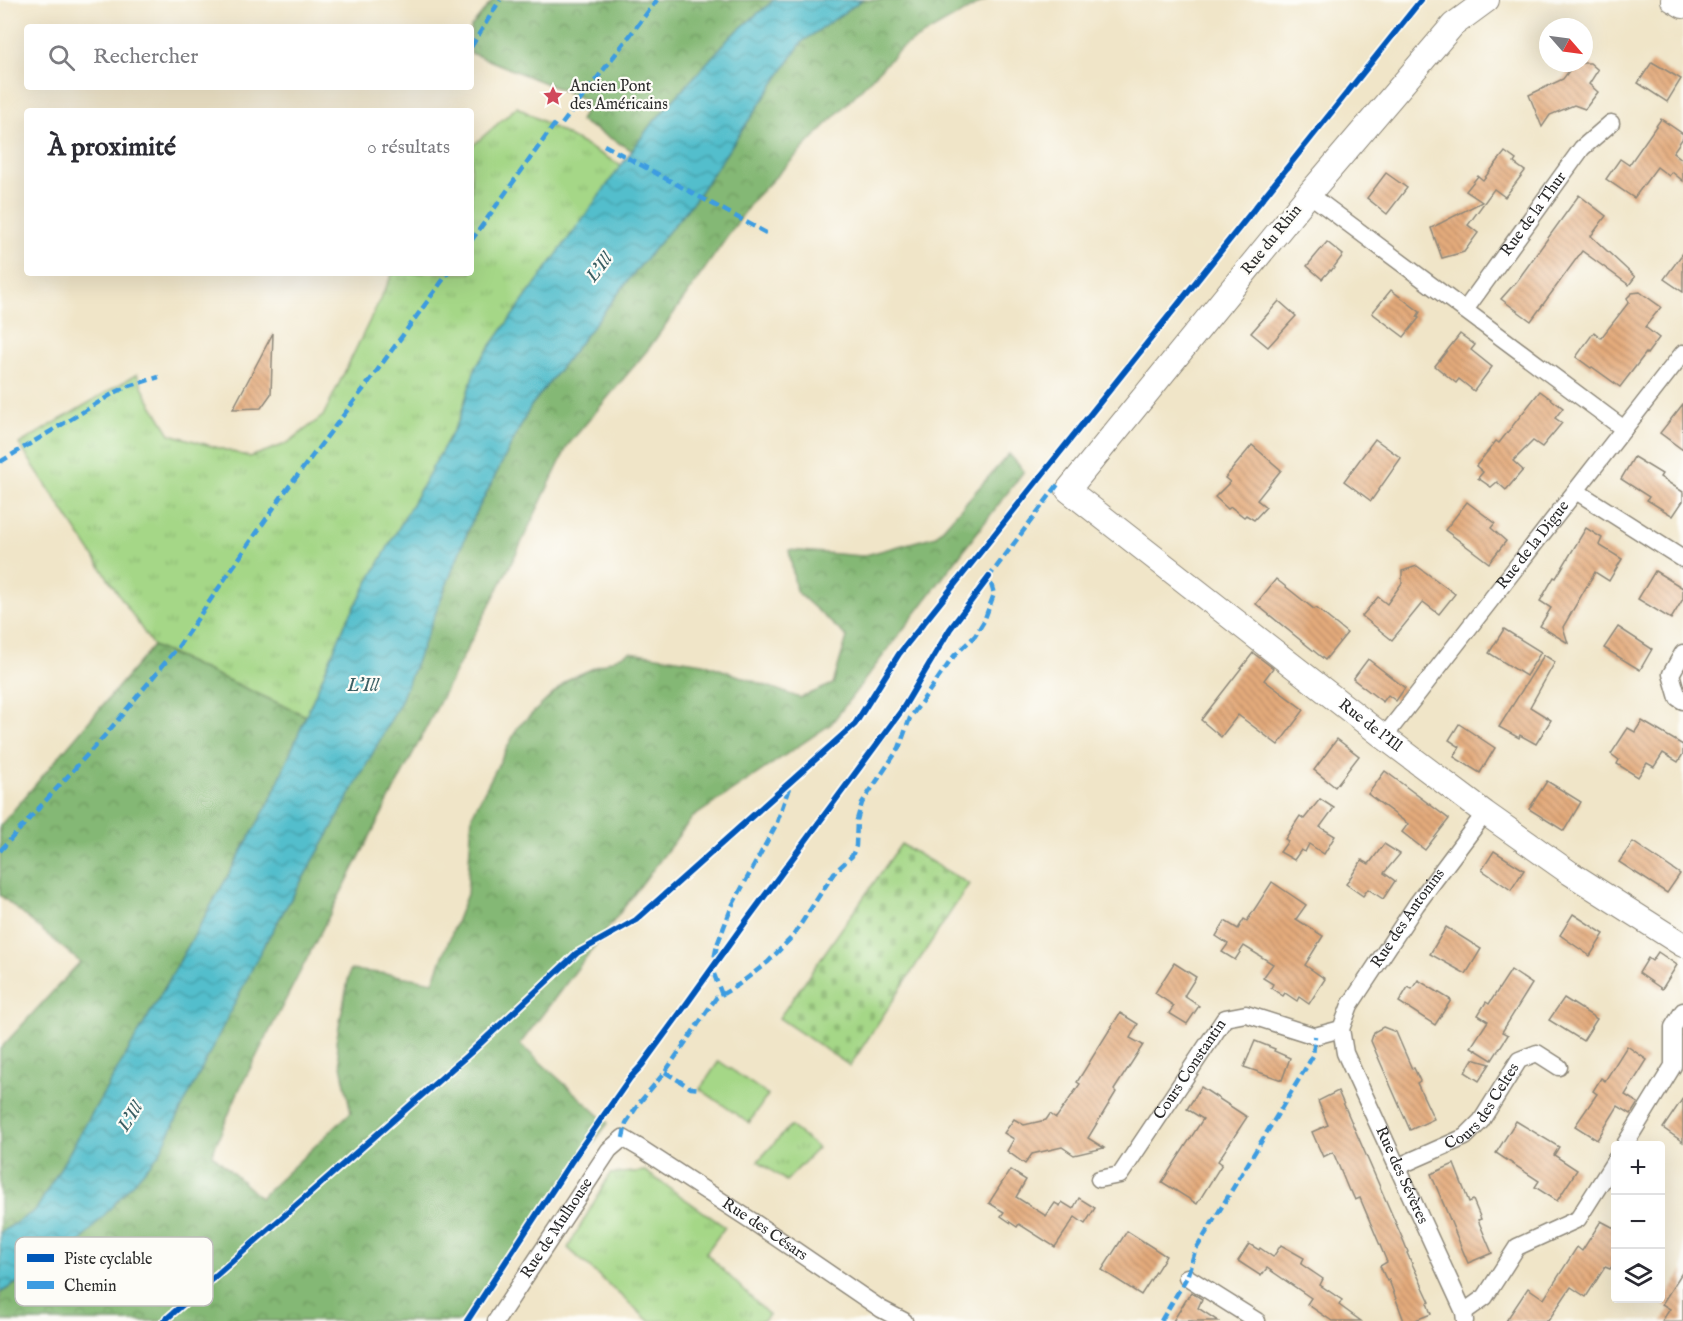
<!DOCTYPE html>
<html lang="fr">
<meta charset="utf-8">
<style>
:root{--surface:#fff;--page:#f2f2f3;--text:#2b2b33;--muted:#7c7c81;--line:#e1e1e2}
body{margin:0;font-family:"IM FELL English",serif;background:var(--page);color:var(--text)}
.controls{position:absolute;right:18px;bottom:18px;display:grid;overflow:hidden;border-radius:6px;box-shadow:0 6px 24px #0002}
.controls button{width:54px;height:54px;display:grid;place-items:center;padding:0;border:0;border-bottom:2px solid var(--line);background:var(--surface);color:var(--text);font:30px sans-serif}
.compass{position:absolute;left:1539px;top:18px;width:54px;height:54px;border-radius:50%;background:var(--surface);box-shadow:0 6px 24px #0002;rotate:118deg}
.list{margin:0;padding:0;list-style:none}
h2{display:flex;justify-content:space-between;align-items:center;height:78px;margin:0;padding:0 24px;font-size:26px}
h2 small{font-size:20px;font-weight:400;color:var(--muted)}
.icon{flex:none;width:33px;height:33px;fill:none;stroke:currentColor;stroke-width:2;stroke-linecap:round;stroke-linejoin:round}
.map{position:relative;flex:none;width:1683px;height:1321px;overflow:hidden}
.search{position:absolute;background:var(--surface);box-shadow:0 6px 24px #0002;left:24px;top:24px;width:450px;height:66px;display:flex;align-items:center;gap:15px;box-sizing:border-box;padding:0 21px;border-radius:6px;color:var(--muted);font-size:22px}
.panel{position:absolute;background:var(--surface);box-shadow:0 6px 24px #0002;left:24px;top:108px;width:450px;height:168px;border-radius:6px}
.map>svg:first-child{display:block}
.grass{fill:url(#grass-tufts);stroke:#688159;stroke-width:1.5}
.forest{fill:url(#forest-crowns);stroke:#587250;stroke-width:1.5}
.cemetery{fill:url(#cemetery-stones);stroke:#688159;stroke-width:1.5}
.pitch{fill:#a5d787;stroke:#688159;stroke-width:1.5}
.water{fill:url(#water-waves);stroke:#3e747c;stroke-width:1.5}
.building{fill:url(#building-back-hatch)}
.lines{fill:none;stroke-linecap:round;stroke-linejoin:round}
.street-casing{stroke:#8e887a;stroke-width:19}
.secondary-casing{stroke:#8e887a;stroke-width:26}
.street{stroke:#fff;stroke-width:16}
.secondary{stroke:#fff;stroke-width:24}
.quiet{stroke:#3d9ce1;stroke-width:4.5;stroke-dasharray:9 4.5;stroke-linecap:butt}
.cycleway-casing{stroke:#fdfcf7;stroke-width:10}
.cycleway{stroke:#0057b8;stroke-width:6}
.labels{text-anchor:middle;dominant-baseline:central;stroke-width:4.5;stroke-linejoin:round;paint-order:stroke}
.poi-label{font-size:16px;fill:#2b2b2b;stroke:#fdfcf7;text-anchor:start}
.street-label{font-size:16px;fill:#2b2b2b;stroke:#fdfcf7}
.water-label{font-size:18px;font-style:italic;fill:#395e63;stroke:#fdfcf7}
.key{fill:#fdfcf7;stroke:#bebdba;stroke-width:1.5}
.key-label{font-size:16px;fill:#2b2b2b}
</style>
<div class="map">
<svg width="1683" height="1321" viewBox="0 0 1683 1321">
<defs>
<pattern id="grass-tufts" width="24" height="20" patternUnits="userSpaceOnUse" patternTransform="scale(1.5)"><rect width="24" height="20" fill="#a5d787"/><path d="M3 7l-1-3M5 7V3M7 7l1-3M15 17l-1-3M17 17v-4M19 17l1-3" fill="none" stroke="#8eb975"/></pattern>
<pattern id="forest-crowns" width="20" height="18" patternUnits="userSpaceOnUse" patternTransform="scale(1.5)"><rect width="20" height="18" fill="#84b874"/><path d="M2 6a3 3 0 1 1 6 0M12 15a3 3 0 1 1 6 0" fill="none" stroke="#6c965f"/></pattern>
<pattern id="cemetery-stones" width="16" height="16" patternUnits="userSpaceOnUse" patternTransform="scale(1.5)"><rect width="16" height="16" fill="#a5d787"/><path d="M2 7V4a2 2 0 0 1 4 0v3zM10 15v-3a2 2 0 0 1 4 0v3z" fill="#8eb975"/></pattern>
<pattern id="water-waves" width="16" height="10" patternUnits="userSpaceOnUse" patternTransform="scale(1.5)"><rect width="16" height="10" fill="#52becc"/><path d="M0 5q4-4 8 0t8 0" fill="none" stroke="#449ba6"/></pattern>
<pattern id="building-back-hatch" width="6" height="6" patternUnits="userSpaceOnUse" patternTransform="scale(1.5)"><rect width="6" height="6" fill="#e4ab7c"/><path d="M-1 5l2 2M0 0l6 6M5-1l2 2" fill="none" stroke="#b98b66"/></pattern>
</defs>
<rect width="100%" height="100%" fill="#fdfcf7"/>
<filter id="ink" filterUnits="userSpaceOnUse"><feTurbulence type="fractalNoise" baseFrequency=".0167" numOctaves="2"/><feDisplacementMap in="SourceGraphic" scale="12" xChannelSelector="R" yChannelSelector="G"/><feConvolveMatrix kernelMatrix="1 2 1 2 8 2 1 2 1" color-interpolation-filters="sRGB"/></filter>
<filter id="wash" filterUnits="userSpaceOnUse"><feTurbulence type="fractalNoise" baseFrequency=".008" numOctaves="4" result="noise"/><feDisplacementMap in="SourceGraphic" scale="24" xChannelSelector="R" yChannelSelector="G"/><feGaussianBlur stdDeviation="1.35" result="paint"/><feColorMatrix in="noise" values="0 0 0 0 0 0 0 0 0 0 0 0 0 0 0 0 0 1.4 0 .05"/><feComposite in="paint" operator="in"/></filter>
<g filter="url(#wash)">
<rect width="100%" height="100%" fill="#f0e5c8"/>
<g class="grass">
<path d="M517,107l105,59 -146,200 -17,54 -114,204 -39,92 -153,-70 -134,-202 118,-70 9,21 24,39 80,23 36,-13 37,-28 70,-143h78v-126z"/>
<path d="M790,1126l28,22 -32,33 -28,-20z"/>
<path d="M645,1171l80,56 -19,26 63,62 -6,6h-114l-81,-73 42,-74z"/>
</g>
<g class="forest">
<path d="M493,0h281l-43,36 -82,91 -16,24 -53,-30 9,-20 -118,-48v-26z"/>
<path d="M862,0h123l-84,48 -148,152 -103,147 -82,98 -52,109 -278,538 -26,62 48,44 91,-86 -15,-70 14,-72 39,4 44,8 34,-88 5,-79 46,-88 51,-48 61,-27 73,11 97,35 33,-14 14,-47 -51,-46 -7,-41 73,6 74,-20 73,-82 15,17 -193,253 -139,94 -172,226 88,79 -147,198h-461v-28l73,-43 191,-305 63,-108 73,-134 71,-180 60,-117 99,-128 64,-77 108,-159z"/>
<path d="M153,646l153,70 -36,85 -110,195 -124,214 -36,23v-184l80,-87 -80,-67v-69z"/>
</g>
<path class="cemetery" d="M901,844l68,40 -119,182 -71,-48z"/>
<path class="pitch" d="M719,1061l49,34 -19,28 -49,-34z"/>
<path class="water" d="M774,0h88l-60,42 -108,159 -64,77 -99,128 -60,117 -71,180 -73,134 -63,108 -105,209 -86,96 -73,43v-60l36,-23 124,-214 110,-195 75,-177 114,-204 17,-54 173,-239 82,-91z"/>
<g id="blocks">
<g class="building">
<path d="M1652,62l29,17 -14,23 -29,-19z"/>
<path d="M1575,63h15l8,7 -9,14 9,8 -13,17 -11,-4 -24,10 -8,12 -13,-32 34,-16z"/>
<path d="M1661,119l22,15v4l-10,14 10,8v21l-11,-9 -3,4 -12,-9 -23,31 -28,-19 14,-20 9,6z"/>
<path d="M1505,152l11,8 -2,3 11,8 -20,26 -11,-8 -26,36 10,8 -14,19 -22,6 -11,-30 51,-26 -16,-11 12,-15 5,4z"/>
<path d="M1386,173l21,15 -20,26 -20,-16z"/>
<path d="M1579,195l27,21 -15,20 44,41 -6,8 -47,-34 -51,70 -30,-22 16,-18z"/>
<path d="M1327,242l16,13 -12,16 -1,-1 -8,9 -15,-13z"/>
<path d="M1683,253v39l-19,-13z"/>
<path d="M1391,290l29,22 -3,5 2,1 -15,19 -32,-24z"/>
<path d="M1640,292l21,15 -16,20 14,11 -12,16 -1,-1 -26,34 -28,-20 -1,1 -15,-11 18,-25 7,6 28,-36 -2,-4 5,-5z"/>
<path d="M1279,301l17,15 -28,31 -17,-14z"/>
<path d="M273,333l-2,61 -10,14 -28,1z"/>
<path d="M1460,334l15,11 -4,5 21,17 -18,24 -15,-12 -3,4 -21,-17z"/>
<path d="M1540,391l23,17 -8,10 7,5 -20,24 -9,-6 -20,20 10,9 -17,20 -9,-8 -6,5 -13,-9 5,-6 -7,-6 20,-25 3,2z"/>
<path d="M1683,404v46l-23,-17z"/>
<path d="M1375,439l26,19 -30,43 -27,-20z"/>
<path d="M1252,445l29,25 -24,30 9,7 -12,13 -8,-5 -2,2 -13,-10 -3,2 -13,-12 15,-15 -5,-4z"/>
<path d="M1634,457l28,17 -2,3 23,15v9l-10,15 -26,-16 2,-3 -28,-18z"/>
<path d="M1467,502l28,21 -4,5 15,13 -17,22 -44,-33z"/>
<path d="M1586,528l16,10 -3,7 23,14 -13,22 -14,-9 -32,55 5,16 -28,-17 11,-18 -11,-7 14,-24 2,1z"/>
<path d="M1417,566l38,28 -16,20 -16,-12 -31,38 -30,-24 16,-19 9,7 15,-21v-12z"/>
<path d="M1655,571l28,17v11l-12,20 -33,-20z"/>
<path d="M1276,579l38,30 2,-1 31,25 -22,27 -69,-56z"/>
<path d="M1618,627l34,22 -12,21 -36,-22z"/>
<path d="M1504,629l37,23 -15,24 -37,-23z"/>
<path d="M1253,653l20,15 -9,12 40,30 -26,35 -40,-30 -17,22 -20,-17z"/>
<path d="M1544,655l11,7 -25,45 21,13 -15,24 -16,-9 -1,3 -20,-11z"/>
<path d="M1368,659l37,29 -9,13 -8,-6 -5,7 -30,-23z"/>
<path d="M1642,721l41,24v9l-5,8 -15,-9 -9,14 -7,-4 -9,14 -21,-13 2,-4 -8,-6 17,-26 7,4z"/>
<path d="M1459,724l36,24 -15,25 -26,-16 6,-10 -11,-7z"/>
<path d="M1337,739l22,17 -24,31 -21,-17z"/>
<path d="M1385,771l64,48 -24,31 -23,-18 6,-8 -40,-30z"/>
<path d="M1547,781l34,21 -17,29 -35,-22z"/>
<path d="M1320,799l14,9 -14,19 15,9 -11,18 -15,-10 -4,8 -4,-2 -7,10 -14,-8 8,-11 -3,-2 15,-23 4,3z"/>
<path d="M1633,842l47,32 -13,19 -48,-31z"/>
<path d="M1384,844l16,10 -16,19 11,8 -12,18 -15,-10 -5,7 -17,-12 16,-24 7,4z"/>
<path d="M1494,851l30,19 -13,20 -29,-20z"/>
<path d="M1272,882l34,23 -10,14 27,17 -18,29 20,14 -16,25 -10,-7 -2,4 -12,-8 -2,3 -12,-8 2,-4 -10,-6 10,-14 -29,-18 -9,14 -13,-8 6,-8 -12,-8 9,-15 13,8 6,-10 3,2z"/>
<path d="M1573,914l31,20 -14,22 -30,-21z"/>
<path d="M1446,927l35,22 -15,25 -36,-20z"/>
<path d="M1658,952l19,13 -15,24 -23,-16 9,-15 4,3z"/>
<path d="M1174,963l22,14 -12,19 15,10 -12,18 -18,-11 5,-7 -19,-13z"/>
<path d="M1511,970l21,14 -30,48 6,3 -16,25 -21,-13 17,-26 -10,-6 8,-13 3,2z"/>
<path d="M1418,980l33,20 -16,25 -36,-23 9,-15 4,2z"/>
<path d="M1564,998l33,21 -14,22 -34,-21z"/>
<path d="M1120,1013l18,11 -8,14 13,7 -29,45 2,2 -28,46 16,10 -30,7 -12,-8 -30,7 -7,10 -18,-13 7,-12 -10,-6 10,-14 10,6 22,-5 4,-6 6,4 24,-34 -3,-2z"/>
<path d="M1383,1027l13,5 16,37 2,-1 6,13 -3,2 17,36 -24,11 -39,-89 3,-9z"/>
<path d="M1255,1041l20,8 -1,2 16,7 -8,22 -38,-13z"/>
<path d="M1627,1046l20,14 -22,35 13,8 -7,11 -13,-8 -21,34 -22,-14 22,-32 -4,-3 8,-13 4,3z"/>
<path d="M1473,1059l17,5 -11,17 -14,-9z"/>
<path d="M1201,1087l46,30 -29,44 4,3 -25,40 -35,-22 41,-63 -16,-10z"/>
<path d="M1338,1091l66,151 4,10 -1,1 23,49 -3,1 4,11 -18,7h-9l-15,-41 -2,1 -7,-15 7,-4 -27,-64 -5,2 -4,-9h-2l-16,-39 -10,5 -11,-25 16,-7 -10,-24z"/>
<path d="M1683,1098v44l-20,-14z"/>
<path d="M1516,1121l43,26 -5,8 23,15 -20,31 -22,-14 4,-6 -43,-28z"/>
<path d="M1454,1164l15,38 4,-2 8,19 -3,1 14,33 -24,10 -37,-89z"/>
<path d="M1010,1170l16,10 -10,17 30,19 9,-13 5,3 2,-4 11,7 6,-11 16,10 -10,16 -10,-7 -20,30 -36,-23 -2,3 -16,-11 3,-4 -15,-9z"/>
<path d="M1601,1221l15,8v32l-6,8 -5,-2 -19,30 -15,-10 -23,34h-42l22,-33 16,11 33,-52 5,4z"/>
<path d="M1127,1231l39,25 -25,39 -39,-25z"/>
<path d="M1249,1244l10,6 1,-2 13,9 8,-12 23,13 -3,6 22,15 -3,6 22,15 -3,5 22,16h-29l-25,-17 4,-6 -44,-30 -6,8 -23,-15z"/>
<path d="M1683,1271v50h-21l8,-12 -8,-5z"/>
<path d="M1191,1292l11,7 -4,9 20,13h-45z"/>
</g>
</g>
</g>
<g filter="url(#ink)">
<use href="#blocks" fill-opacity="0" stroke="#8e887a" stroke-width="1.5"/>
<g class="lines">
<g class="street-casing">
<g id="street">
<path d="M1309,194l315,235"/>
<path id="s1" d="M1465,310l117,-162 29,-25"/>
<path d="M1576,491l107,68"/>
<path d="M1683,653l-12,21 7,24 5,3"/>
<path id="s2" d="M1384,737l299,-384"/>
<path id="s3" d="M1341,1029l4,24 119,259 1,9"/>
<path id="s4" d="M1341,1029l9,-24 66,-100 69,-92"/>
<path d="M1624,1146l49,-80v-39l10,-16"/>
<path id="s5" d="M1397,1167l68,-30 16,-16 38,-61 18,-7 22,14"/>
<path id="s6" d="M1099,1179l21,-4 105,-157 21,-4 69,22 26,-7"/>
<path d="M1187,1277l70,44"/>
<path d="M1464,1312l21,-15 32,-50 61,-28 38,-60"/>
<path id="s7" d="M496,1321l113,-171 14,-12 17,10 118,77 123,84 23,12"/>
</g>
</g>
<g class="secondary-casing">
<g id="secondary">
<path id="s8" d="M1487,0l-34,25 -144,169 -241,296 316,247 101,76 85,60 113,72"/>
<path d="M1673,0l10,6"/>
</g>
</g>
<use href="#street" class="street"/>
<use href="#secondary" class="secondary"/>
<g class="quiet">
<path d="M471,47l29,-47"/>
<path d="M562,124l95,-124"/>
<path d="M604,145l166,90"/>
<path d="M471,241l86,-120"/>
<path d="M0,462l114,-69 15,-7 30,-9"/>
<path d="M0,851l107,-118 71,-86 106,-154 84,-110 80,-110"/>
<path d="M722,995l-10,-26 5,-24 15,-39 44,-81 14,-40"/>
<path d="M665,1072l26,16 9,1"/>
<path d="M623,1138l3,-15 14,-21 25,-30 51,-74 22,-13 30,-23 25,-26 41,-63 18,-17 4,-10 1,-26 5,-17 37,-55 11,-30 44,-62 21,-20 9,-15 10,-27 -5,-17 70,-94"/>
<path d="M1161,1321l26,-44 8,-26 118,-195 2,-20"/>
</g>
<g class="cycleway-casing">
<g id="cycleway">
<path d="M164,1321l306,-268 107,-100 59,-33 219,-196 44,-70 522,-654"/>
<path d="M467,1321l104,-159 59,-84 12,-13 38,-52 61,-85 161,-218 48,-81 39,-52"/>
</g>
</g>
<use href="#cycleway" class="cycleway"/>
</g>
</g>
<defs>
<g id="sight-bare" transform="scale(1.62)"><path d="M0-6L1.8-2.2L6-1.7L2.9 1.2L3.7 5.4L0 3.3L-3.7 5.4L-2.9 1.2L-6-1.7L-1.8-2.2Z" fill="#d1495b" stroke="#fdfcf7" stroke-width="2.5" paint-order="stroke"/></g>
</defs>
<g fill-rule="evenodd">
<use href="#sight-bare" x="553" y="96"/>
</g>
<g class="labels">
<g class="poi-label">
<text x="570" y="87">Ancien Pont<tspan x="570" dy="18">des Américains</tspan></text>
</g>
<g class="street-label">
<text stroke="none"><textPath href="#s1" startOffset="118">Rue de la Thur</textPath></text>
<text transform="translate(1272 240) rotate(-51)">Rue du Rhin</text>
<text stroke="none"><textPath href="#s2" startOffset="243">Rue de la Digue</textPath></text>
<text stroke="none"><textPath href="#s8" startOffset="1029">Rue de l'Ill</textPath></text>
<text stroke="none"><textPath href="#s4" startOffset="130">Rue des Antonins</textPath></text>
<text stroke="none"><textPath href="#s6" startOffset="148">Cours Constantin</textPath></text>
<text stroke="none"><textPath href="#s5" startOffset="108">Cours des Celtes</textPath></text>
<text stroke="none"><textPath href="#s3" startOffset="159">Rue des Sévères</textPath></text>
<text stroke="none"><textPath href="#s7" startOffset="111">Rue de Mulhouse</textPath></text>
<text stroke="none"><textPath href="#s7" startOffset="392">Rue des Césars</textPath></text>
</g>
<g class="water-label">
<text transform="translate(600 268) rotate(-53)">L'Ill</text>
<text x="363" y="686">L'Ill</text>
<text transform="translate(131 1117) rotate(-58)">L'Ill</text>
</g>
</g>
<rect x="15" y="1237" width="198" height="69" rx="9" class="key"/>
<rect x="27" y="1254" width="27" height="8" fill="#0057b8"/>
<rect x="27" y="1281" width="27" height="8" fill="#3d9ce1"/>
<g class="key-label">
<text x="64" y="1264">Piste cyclable</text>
<text x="64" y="1291">Chemin</text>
</g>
</svg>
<div class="controls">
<button>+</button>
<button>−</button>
<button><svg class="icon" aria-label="layers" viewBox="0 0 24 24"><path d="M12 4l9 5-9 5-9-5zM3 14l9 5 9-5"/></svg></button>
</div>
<svg class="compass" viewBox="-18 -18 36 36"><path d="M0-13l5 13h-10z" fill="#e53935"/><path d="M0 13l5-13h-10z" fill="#7c7c81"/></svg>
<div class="search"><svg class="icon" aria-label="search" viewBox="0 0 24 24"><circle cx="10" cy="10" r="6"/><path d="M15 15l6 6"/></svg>Rechercher</div>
<section class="panel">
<h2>À proximité<small>0 résultats</small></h2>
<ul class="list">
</ul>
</section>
</div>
